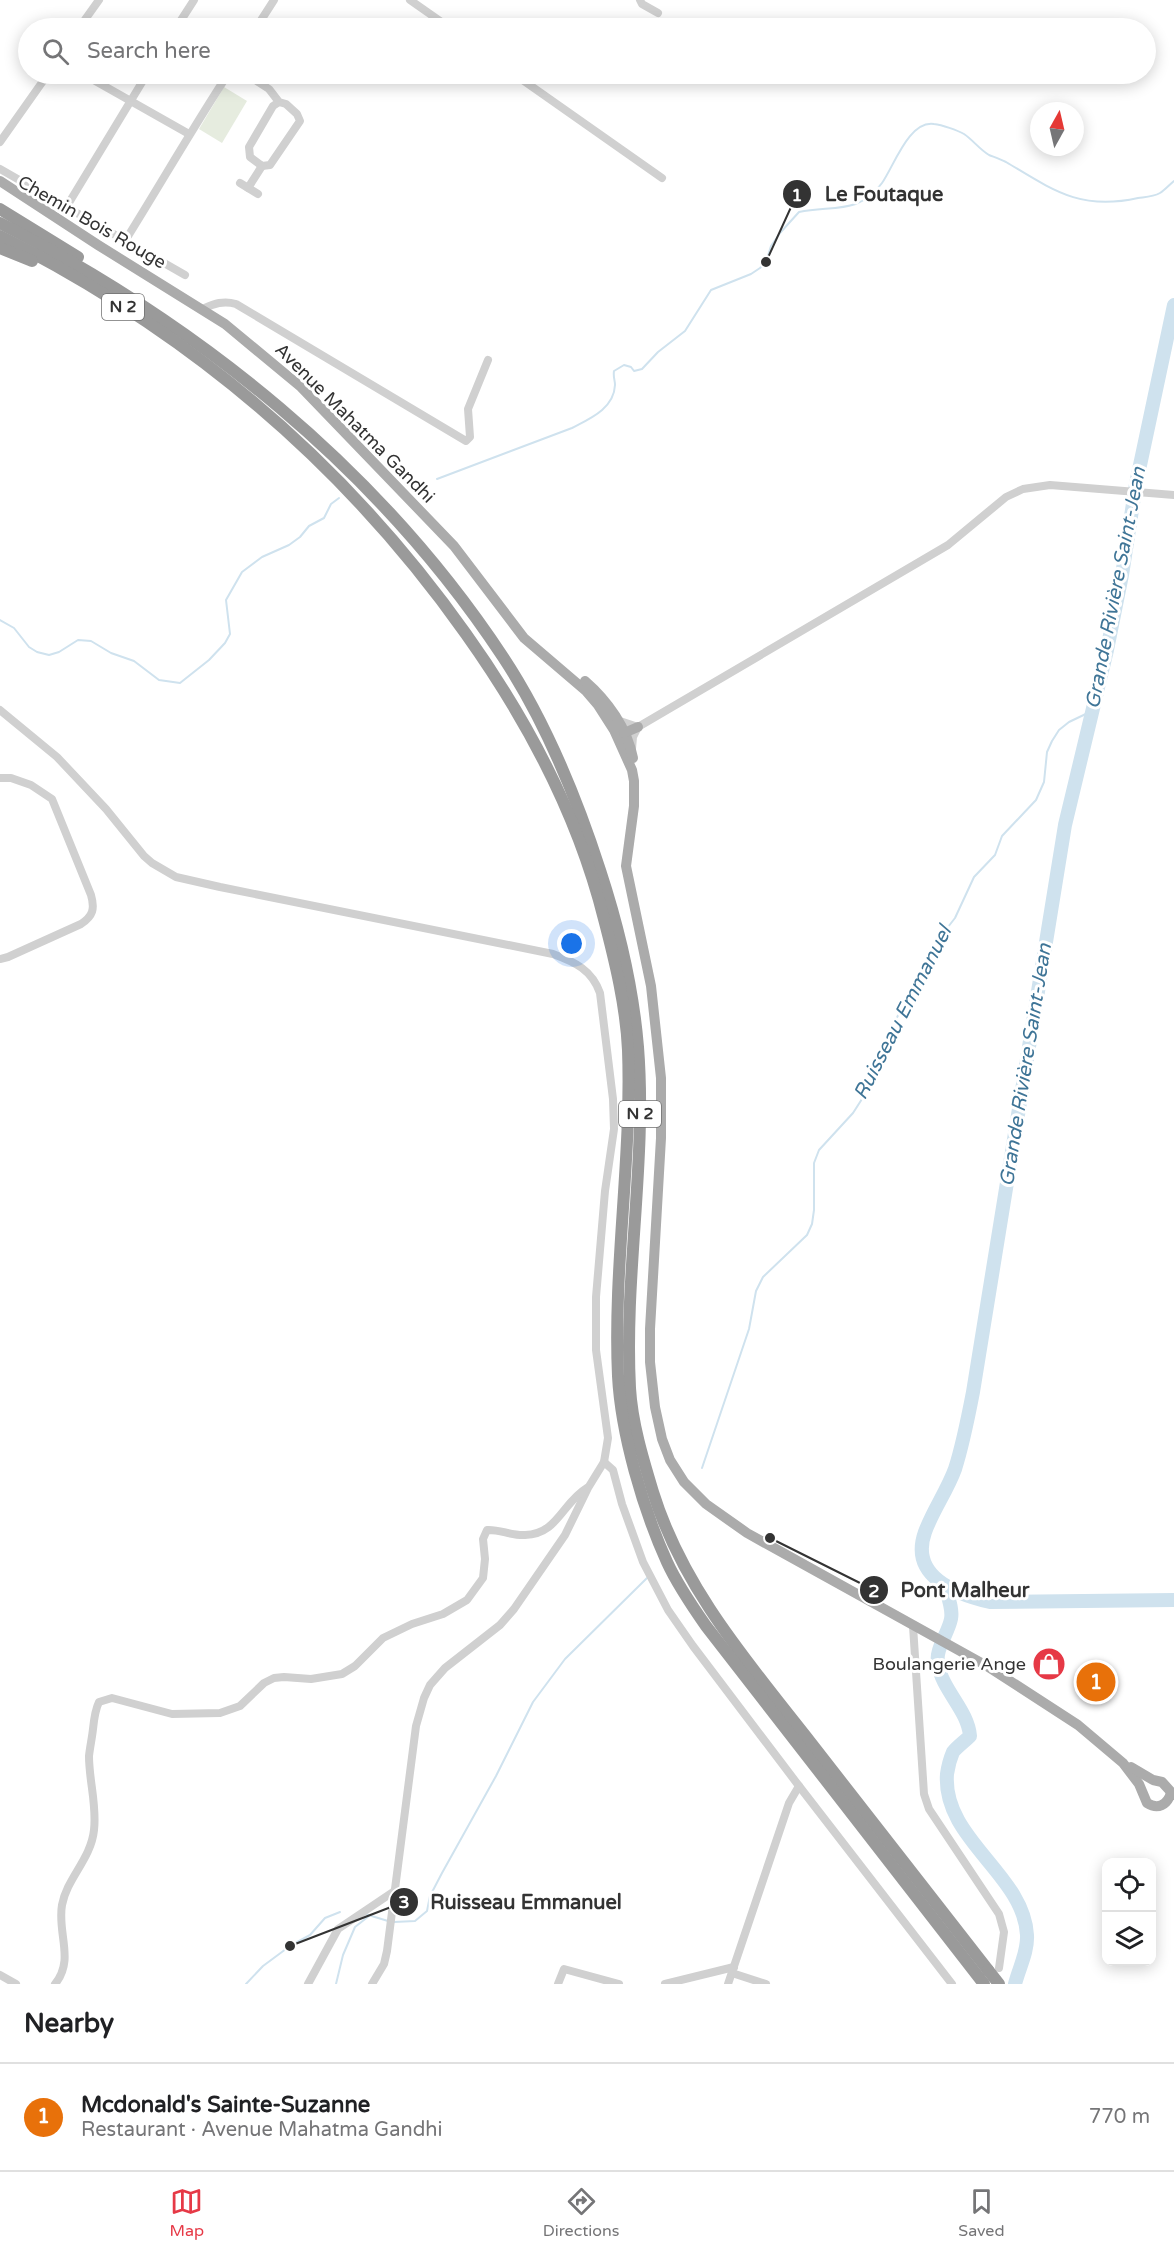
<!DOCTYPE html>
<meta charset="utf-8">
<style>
:root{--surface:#fff;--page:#f6f6f6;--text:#202124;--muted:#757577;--line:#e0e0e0;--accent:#e63946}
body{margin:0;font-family:"Varela Round",sans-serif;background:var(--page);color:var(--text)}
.controls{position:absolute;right:18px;bottom:18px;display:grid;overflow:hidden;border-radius:12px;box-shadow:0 3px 15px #0003}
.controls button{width:54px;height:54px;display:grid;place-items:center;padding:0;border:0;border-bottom:2px solid var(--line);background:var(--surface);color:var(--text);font:30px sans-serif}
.compass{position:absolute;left:1030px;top:102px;width:54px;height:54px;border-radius:50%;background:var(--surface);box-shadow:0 3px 15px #0003;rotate:8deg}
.you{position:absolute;left:572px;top:944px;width:21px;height:21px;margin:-15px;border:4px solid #fff;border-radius:50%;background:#1a73e8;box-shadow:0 0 0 9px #1a73e833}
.badge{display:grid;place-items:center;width:39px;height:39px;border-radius:50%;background:var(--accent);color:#fff;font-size:20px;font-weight:700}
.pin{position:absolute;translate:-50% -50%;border:3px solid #fff;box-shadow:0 2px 6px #0006}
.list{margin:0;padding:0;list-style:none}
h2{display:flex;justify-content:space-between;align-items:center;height:78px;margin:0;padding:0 24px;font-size:26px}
h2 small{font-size:20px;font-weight:400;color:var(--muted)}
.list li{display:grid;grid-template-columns:39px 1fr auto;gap:18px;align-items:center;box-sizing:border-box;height:108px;padding:0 24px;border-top:2px solid var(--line)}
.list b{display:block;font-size:22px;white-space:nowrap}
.list p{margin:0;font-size:20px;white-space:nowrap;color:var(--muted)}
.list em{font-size:20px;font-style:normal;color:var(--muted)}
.icon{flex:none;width:33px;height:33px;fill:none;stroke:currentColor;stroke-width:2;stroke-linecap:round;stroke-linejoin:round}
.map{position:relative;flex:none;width:1174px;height:1984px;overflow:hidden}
.search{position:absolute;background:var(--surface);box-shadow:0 3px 15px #0003;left:18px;right:18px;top:18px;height:66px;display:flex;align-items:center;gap:15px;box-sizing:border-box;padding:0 21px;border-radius:33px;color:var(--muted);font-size:22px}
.sheet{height:186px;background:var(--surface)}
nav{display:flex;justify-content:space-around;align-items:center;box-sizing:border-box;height:84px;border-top:2px solid var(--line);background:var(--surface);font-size:16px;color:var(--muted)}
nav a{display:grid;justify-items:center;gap:3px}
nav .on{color:var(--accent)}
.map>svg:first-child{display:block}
.green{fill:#e6ecdf}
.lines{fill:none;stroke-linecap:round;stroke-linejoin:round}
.stream{stroke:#cfe2ee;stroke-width:2}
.river{stroke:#cfe2ee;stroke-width:14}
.minor{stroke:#d0d0d0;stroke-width:8}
.major{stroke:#ababab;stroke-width:10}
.highway{stroke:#9a9a9a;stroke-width:12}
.highway-bridge{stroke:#9a9a9a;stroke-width:12}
.labels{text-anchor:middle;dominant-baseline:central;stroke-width:6;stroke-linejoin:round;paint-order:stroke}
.shield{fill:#fff;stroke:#707070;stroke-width:1.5}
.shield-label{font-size:16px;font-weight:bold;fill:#333}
.street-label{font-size:18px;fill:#333;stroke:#fff}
.poi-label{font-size:18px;fill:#333;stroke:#fff;text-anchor:end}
.water-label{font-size:20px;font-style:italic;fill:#3f7597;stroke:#fff}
.leader{fill:none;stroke:#333;stroke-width:2}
.callout-dot{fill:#333;stroke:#fff;stroke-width:2}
.mark-label{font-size:18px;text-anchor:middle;font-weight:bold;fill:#fff}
.callout-label{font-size:20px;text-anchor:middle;font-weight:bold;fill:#333;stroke:#fff;stroke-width:6;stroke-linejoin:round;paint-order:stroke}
</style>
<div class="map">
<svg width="1174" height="1984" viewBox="0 0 1174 1984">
<rect width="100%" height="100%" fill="#fff"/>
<path class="green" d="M224,87l23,14 -25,42 -23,-14z"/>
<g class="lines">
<g class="stream">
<path d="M437,479l135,-51c17,-9 42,-19 43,-43 0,-5 -2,-8 -1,-14l10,-6 7,2 3,4 8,-2 16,-17 27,-21 26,-41 40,-16 9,-6 6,-6 5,-16 9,-13 19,-21c33,-7 60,3 83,-29 12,-17 27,-63 52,-59 8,1 23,6 30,10 9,6 15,15 25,21 5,2 11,4 17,7 47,28 74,49 132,36 7,-1 15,-1 22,-5 5,-3 9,-8 14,-12"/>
<path d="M0,620l14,8 15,19 8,5 12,3 10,-3 19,-12 13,1 20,12 23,8 25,19 21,3 29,-23 16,-17 5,-9 -4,-34 16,-28 20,-15 27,-12 11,-8 9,-11 15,-8 7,-14 8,-6"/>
<path d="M702,1468l47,-139 7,-38 7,-14 44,-42 5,-11 2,-14v-47l5,-13 34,-37 9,-14 37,-86 35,-68 21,-27 19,-41 21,-22 7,-19 34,-36 8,-18 3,-30 5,-11 7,-11 10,-8 23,-11"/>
<path d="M365,1914l23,7"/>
<path d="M394,1922l21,-1 12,-10 3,-15 12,-23 54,-97 37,-74 32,-43 82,-81"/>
<path d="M246,1984l17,-18 27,-20 20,-11 15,-17 15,-6"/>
<path d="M336,1984l7,-29 12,-28 14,-11"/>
</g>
<g class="river">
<path d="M1174,305l-38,179 -14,91 -15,75 -42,175 -92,567c-5,26 -10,52 -18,77 -8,22 -22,41 -30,63 -16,45 31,62 65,70l184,-2"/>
<path d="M945,1587c3,10 8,22 6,32 -3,15 -16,30 -13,45 4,26 30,46 32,72 -6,6 -12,10 -17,16 -3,7 -5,15 -6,22 -5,65 77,100 80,161 1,17 -8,33 -12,49"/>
</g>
<g class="minor">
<path d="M410,0l40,28"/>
<path d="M640,0l2,4 16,9"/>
<path d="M79,28l20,-28"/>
<path d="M176,28l18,-28"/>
<path d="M256,28l18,-28"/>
<path d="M83,74l106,60"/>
<path d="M246,74l23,15 10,13 7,2 11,10 3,7 -30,44 -8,1 -12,-9 -1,-10 24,-41 6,-4"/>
<path d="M514,74l148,104"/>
<path d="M0,142l48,-68"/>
<path d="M0,169l185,106"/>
<path d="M240,183l18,11"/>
<path d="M248,188l14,-22"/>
<path d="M67,206l80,-132"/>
<path d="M125,241c35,-56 67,-112 103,-167"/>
<path d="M202,309c12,-5 21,-9 34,-5l230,137 4,-4 -2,-28 20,-49"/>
<path d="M0,710l57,47 49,52 38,47 8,7 24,14 44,10 333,67c22,8 39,16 47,39l13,106 1,30 -9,62 -9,106v53l12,88 -4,24 -16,26 -23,47 -51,74 -14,16 -55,43 -15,17 -6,13 -8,28 -29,225 -3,13 -12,20"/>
<path d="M617,720l21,7 -5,10 -1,12"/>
<path d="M638,727l310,-182 58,-48 17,-8 27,-4 124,10"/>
<path d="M0,778h11l20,7 21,14 39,96c4,14 2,21 -10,29l-73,33 -8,2"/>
<path d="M604,1462l9,8 9,34 21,58 25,48 25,36 106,140 153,198"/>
<path d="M913,1626l11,168 5,15 70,105 5,18 -5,36"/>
<path d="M732,1973l34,11"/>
<path d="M0,1975l16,9"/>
<path d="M55,1984c20,-24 2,-51 7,-79 5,-27 29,-46 32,-75 3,-25 -5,-49 -5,-74 1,-9 3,-18 4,-27 1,-10 2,-19 6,-27l13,-4 60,16 48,-1 20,-7 24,-23 10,-5 10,-1 27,2 31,-5 13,-8 28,-28 29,-14 31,-10 24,-14 16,-22 2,-19 -2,-20 4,-9c12,-1 25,6 38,5 33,-1 37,-32 62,-47"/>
<path d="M308,1984l30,-55 55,-37"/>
<path d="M558,1984l6,-15 55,15"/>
<path d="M665,1984l69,-17"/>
<path d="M728,1984l61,-181 10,-17"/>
</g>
<g class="major">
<path d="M0,181l98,64 127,79 76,63 153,159 70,92 62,53 12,14 16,25 18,40 2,11v25l-8,60 25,120 10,92v60l-11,191v33l5,45 7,32 8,21 14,22 22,22 41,29 240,133 91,59 45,38 16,21 8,19c11,7 20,2 24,-10"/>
<path d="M585,681c23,20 42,47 48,77"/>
<path d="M624,733l14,-6"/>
<path d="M1131,1767l22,13 9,2 12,13"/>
</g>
<g class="highway">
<path d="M0,209l78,48"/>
<path d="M0,223c199,102 379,246 503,434 43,65 73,139 97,213 19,58 33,116 38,177 9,114 -14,227 -8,341 2,35 13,71 23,104 30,97 97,173 158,251 59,76 118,151 177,227"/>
<path d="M0,236c187,94 345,227 466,398 62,87 112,181 138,285 11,42 22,87 24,131 4,109 -15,218 -10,326 3,58 25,133 49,186 10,22 25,44 39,64l278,358"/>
<path d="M0,248l32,13"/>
</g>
<path class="highway-bridge" d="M988,1970l11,14"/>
</g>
<defs>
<g id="shop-disc" transform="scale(1.725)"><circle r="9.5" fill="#e63946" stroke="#fff"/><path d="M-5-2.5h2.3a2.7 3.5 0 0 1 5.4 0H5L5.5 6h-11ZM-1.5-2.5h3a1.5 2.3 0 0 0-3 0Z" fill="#fff"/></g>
</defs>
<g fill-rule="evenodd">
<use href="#shop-disc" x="1049" y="1664"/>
</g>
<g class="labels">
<g class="shield">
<rect x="102" y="294" width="42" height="26" rx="4.5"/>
<rect x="619" y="1101" width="42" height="26" rx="4.5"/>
</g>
<g class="shield-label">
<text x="123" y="307">N 2</text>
<text x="640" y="1114">N 2</text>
</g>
<g class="street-label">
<text transform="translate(92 222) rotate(30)">Chemin Bois Rouge</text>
<text transform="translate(355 423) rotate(45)">Avenue Mahatma Gandhi</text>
</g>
<g class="poi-label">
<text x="1026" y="1664">Boulangerie Ange</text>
</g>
<g class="water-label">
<text transform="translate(1116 588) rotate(-79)">Grande Rivière Saint-Jean</text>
<text transform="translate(903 1013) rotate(-63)">Ruisseau Emmanuel</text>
<text transform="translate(1026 1065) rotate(-81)">Grande Rivière Saint-Jean</text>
</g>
</g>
<path class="leader" d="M766 262L797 194M770 1538L874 1590M290 1946L404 1902"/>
<g class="callout-dot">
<circle cx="766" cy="262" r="6"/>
<circle cx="770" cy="1538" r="6"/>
<circle cx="290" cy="1946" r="6"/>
<circle cx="797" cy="194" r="15"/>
<circle cx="874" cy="1590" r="15"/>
<circle cx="404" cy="1902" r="15"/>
</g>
<g class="mark-label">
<text x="797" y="201">1</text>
<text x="874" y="1597">2</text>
<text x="404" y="1908">3</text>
</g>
<g class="callout-label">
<text x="884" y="201">Le Foutaque</text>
<text x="965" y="1597">Pont Malheur</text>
<text x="526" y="1909">Ruisseau Emmanuel</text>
</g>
</svg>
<div class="controls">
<button><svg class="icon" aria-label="locate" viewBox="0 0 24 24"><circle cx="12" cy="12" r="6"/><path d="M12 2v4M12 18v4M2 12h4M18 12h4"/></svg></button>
<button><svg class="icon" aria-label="layers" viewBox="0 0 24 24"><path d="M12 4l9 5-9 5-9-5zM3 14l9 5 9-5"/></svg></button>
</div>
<svg class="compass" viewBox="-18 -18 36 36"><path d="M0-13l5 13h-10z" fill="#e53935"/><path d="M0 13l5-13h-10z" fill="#757577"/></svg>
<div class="you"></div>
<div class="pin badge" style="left:1096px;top:1682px;background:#e8710a">1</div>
<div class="search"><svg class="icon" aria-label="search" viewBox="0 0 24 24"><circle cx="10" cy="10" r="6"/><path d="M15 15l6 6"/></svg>Search here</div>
</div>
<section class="sheet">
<h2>Nearby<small></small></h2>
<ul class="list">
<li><span class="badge" style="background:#e8710a">1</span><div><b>Mcdonald's Sainte-Suzanne</b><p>Restaurant · Avenue Mahatma Gandhi</p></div><em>770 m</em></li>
</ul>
</section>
<nav>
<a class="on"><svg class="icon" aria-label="map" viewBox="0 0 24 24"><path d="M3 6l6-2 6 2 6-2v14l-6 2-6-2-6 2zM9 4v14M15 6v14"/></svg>Map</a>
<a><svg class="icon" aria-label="directions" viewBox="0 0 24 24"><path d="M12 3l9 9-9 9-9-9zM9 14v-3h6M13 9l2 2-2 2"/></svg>Directions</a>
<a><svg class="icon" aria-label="saved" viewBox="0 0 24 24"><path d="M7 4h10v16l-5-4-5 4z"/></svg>Saved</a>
</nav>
